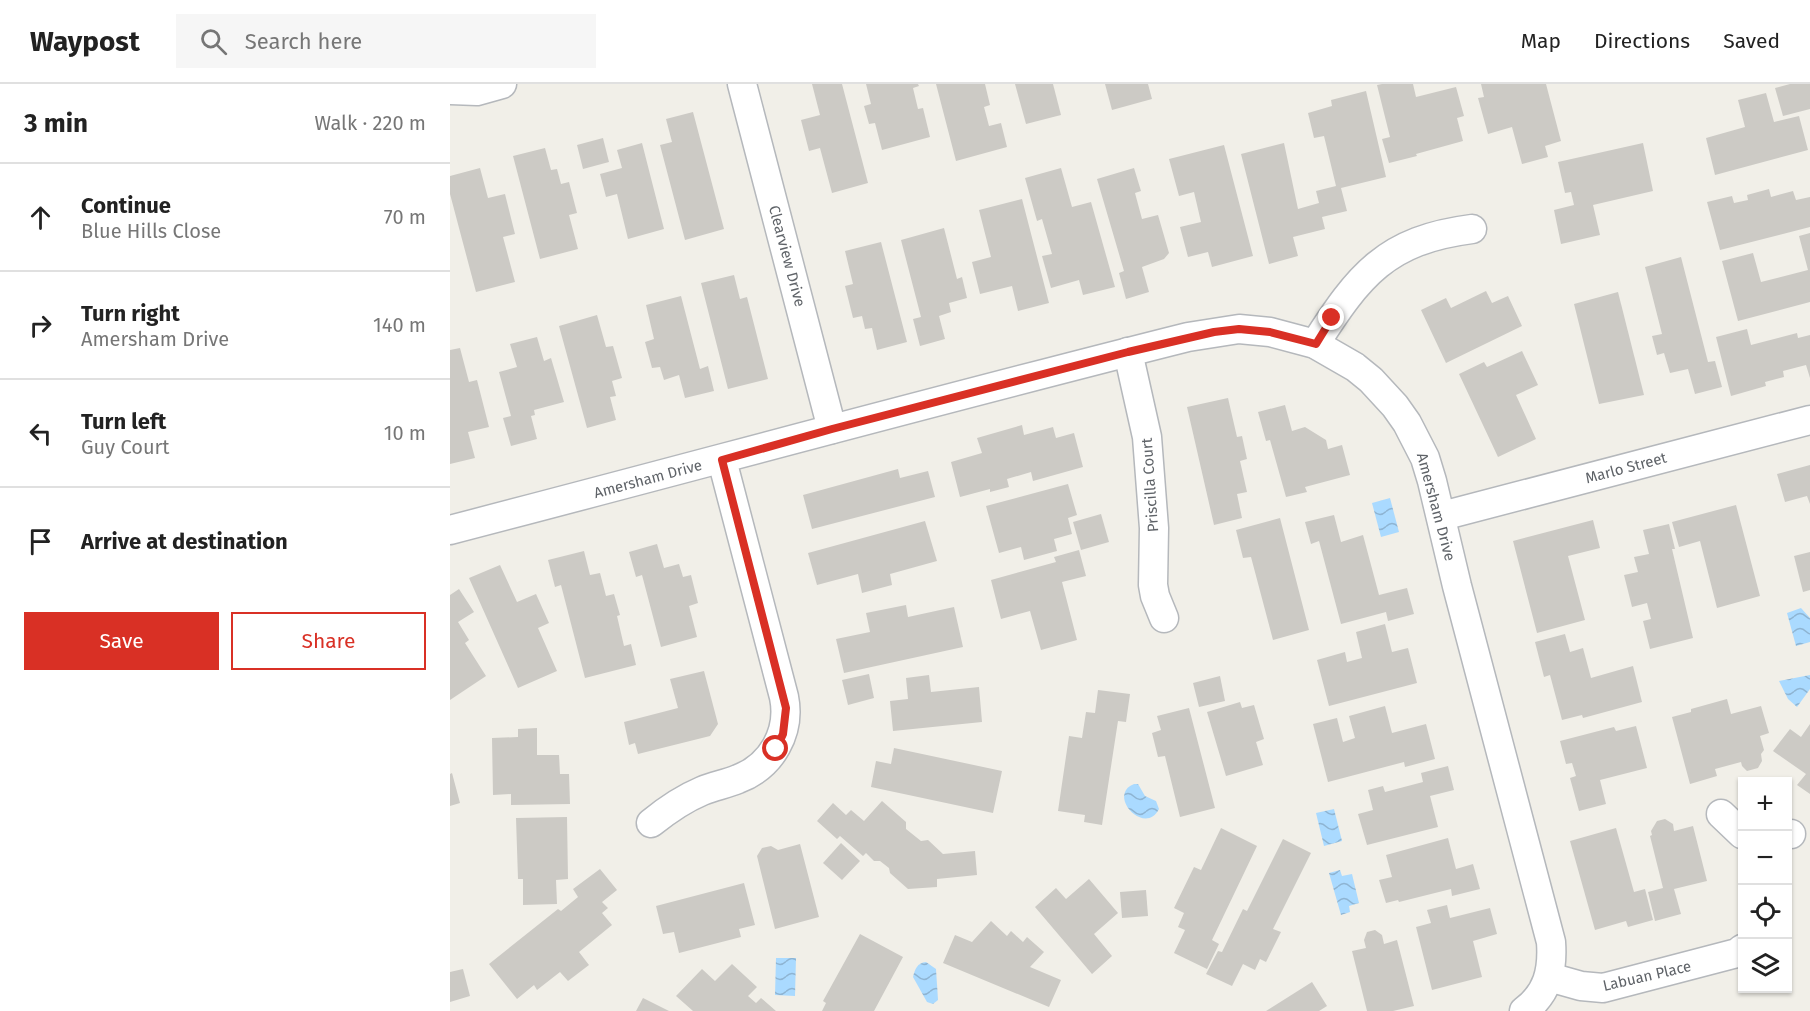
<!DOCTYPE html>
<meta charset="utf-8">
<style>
:root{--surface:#fff;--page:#f6f6f6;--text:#222;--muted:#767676;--line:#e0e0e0;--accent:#d93025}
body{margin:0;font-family:"Fira Sans",sans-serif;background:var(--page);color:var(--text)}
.controls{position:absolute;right:18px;bottom:18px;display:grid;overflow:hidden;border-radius:0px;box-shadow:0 2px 4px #0004}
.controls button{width:54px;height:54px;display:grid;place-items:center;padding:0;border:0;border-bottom:2px solid var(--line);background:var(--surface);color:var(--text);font:30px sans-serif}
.stop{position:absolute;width:18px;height:18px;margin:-14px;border:4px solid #d93025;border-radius:50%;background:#fff}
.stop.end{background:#d93025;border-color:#fff;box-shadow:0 2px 6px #0008}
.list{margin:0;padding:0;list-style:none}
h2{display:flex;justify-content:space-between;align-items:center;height:78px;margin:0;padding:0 24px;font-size:26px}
h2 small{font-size:20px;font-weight:400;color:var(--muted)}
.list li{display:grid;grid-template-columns:39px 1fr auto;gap:18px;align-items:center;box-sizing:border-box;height:108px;padding:0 24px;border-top:2px solid var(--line)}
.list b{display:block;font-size:22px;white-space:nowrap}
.list p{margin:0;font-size:20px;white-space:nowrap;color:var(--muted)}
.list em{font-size:20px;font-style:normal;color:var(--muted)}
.actions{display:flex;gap:12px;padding:18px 24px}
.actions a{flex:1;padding:14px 0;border:2px solid var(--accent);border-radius:0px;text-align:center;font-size:21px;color:var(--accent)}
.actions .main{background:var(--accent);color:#fff}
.icon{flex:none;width:33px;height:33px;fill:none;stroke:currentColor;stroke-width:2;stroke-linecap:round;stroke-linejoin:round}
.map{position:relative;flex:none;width:1360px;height:927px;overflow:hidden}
header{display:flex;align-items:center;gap:36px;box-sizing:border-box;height:84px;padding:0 30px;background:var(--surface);border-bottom:2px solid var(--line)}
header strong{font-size:28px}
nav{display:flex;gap:33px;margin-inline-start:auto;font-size:21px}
.search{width:420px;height:54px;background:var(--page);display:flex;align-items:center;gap:15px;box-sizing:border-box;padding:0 21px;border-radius:0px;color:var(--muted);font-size:22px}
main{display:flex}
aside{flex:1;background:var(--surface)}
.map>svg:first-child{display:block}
.water{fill:url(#water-waves)}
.building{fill:#cccac5}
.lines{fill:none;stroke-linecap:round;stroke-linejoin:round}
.minor-casing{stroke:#b5b8bc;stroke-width:31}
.minor{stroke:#fff;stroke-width:28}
.route{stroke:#d93025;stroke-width:8}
.labels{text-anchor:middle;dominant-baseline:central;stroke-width:4.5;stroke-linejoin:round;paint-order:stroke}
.street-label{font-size:15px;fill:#5f6368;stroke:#fff}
</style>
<header>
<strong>Waypost</strong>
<div class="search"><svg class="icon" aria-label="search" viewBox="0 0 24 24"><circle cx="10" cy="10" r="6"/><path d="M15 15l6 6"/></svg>Search here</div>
<nav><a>Map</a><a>Directions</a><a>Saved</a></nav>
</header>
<main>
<aside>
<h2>3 min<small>Walk · 220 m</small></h2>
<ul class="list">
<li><svg class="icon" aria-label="ahead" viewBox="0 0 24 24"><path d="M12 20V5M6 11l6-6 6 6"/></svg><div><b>Continue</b><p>Blue Hills Close</p></div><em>70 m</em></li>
<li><svg class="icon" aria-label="right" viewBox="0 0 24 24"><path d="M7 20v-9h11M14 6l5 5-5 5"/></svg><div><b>Turn right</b><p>Amersham Drive</p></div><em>140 m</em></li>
<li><svg class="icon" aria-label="left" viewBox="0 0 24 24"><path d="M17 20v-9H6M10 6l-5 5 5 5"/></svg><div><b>Turn left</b><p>Guy Court</p></div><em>10 m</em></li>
<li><svg class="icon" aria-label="arrive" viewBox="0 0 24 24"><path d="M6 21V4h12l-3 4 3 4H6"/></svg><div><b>Arrive at destination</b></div></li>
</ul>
<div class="actions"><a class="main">Save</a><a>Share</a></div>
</aside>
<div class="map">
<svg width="1360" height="927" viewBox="0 0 1360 927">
<defs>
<pattern id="water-waves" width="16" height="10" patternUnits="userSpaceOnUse" patternTransform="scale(1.5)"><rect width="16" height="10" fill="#aadaff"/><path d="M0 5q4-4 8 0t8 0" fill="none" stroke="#8eb4d2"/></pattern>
</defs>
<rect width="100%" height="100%" fill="#f1efe8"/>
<g class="water">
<path d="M940,414l9,34 -18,5 -9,-34z"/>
<path d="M1351,524l9,10v24l-14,4 -9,-33z"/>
<path d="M1360,591v14l-13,18 -9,-8 -9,-18z"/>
<path d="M684,700h4l7,12 11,5 3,8c-14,28 -53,-14 -25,-25z"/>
<path d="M884,725l8,32 -18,5 -8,-33z"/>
<path d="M890,786l2,6 10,-2 7,29 -10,3 1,6 -9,3 -12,-42z"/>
<path d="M326,874h20l-1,38 -20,-1z"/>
<path d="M476,878l10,7 2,31 -5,4 -6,-2 -14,-25c2,-8 4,-14 13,-15z"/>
</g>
<g class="building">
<path d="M362,0h30l26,99 -36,10 -12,-45 -11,3 -8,-31 19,-5z"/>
<path d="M416,0h52l1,2 -6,2 5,21 5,-1 7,29 -48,13 -7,-27 -6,1 -5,-18 7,-2z"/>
<path d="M486,0h49l5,21 -6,2 5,19 12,-3 6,24 -51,14z"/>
<path d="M565,0h38l8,31 -35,9z"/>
<path d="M655,0h43l4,15 -40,11z"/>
<path d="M932,0h31l3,13 40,-10 8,29 -7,2 6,23 -47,13 1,2 -28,7 -7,-24 8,-2 -13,-52z"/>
<path d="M1031,0h65l15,57 -16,5 3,11 -26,7 -10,-37 -24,7 -10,-36 6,-1z"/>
<path d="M1340,0h20v25l-27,7 -8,-28z"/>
<path d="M916,7l20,86 -45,11 6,23 -25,6 3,12 -32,8 5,19 -29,8 -28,-110 43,-11 14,66 21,-6 -3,-12 20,-5 -12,-50 -10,2 -6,-25 24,-7 -1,-6z"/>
<path d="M1316,9l8,29 25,-6 9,34 -93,25 -9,-37 39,-11 -7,-27z"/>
<path d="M243,28l31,117 -39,11 -25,-95 12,-3 -6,-23z"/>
<path d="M153,54l6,24 -26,7 -6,-24z"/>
<path d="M192,59l22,86 -36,10 -11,-45 -11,3 -6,-23 22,-6 -5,-18z"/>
<path d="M1193,59l10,48 -60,14 7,30 -39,9 -7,-34 20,-5 -3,-13 -6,1 -7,-31z"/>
<path d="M774,61l29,111 -41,11 -4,-15 -20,5 -8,-30 21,-5 -7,-30 -15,4 -10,-37z"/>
<path d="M95,64l6,22 6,-1 4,15 8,-2 8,31 -8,2 9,34 -38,10 -27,-103z"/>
<path d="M30,84l8,30 17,-4 10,40 -12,3 12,45 -39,10 -26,-98v-18z"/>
<path d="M611,84l11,39 19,-5 24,85 -32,8 -4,-15 -28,8 -9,-32 10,-2 -10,-35 -5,2 -12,-43z"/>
<path d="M684,84l7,23 -6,2 7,26 16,-4 11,38 -5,6 -22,8 7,25 -23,7 -7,-26 5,-2 -27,-92z"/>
<path d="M1319,105l2,8 22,-6 3,9 14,-3v30l-90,23 -13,-48 25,-6 2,7 14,-3 -1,-5z"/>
<path d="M572,115l27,104 -31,8 -6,-25 -32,8 -8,-32 19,-5 -12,-47z"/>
<path d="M494,144l13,51 5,-2 5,21 -18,5 2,9 -12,4 6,23 -25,7 -7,-27 8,-2 -20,-77z"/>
<path d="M1360,149v69l-72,19 -16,-60 31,-8 8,29 47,-12 -9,-34z"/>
<path d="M431,158l26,100 -30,8 -5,-22 -7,1 -3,-13 -9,2 -8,-32 8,-2 -8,-33z"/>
<path d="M1231,173l27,105 7,-1 7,26 -27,7 -7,-25 -18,4 -6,-20 -7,2 -5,-19 10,-2 -17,-67z"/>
<path d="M284,191l6,24 7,-2 21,82 -40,10 -27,-106z"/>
<path d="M1036,207l6,12 16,-7 14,30 -76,37 -25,-53 25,-12 5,10z"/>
<path d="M1168,208l26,103 -45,9 -25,-100z"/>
<path d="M231,212l19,73 8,-3 6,25 -29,7 -6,-23 -15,5 -4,-13 -8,1 -7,-26 9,-3 -8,-34z"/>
<path d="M147,231l9,32 7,-1 9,32 -10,3 4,15 -6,1 6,23 -29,8 -28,-102z"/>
<path d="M1297,245l4,16 46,-12 1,5 12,-3v43l-4,-13 -23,6 1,6 -19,5 1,4 -35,10 -15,-59z"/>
<path d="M87,253l7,24 7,-3 13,44 -30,8 1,5 -4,1 6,23 -26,7 -8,-28 8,-2 -12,-44 18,-5 -7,-23z"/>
<path d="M10,264l9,34 8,-2 12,47 -21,5 7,26 -25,6v-114z"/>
<path d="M1072,267l16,34 -22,10 20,44 -38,18 -39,-83 25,-12 3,5z"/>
<path d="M778,314l9,39 5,-1 5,23 -7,2 7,31 -10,2 5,24 -28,7 -27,-118z"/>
<path d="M835,321l7,26 13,-4 21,13 2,9 14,-4 8,30 -45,12 2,5 -21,5 -16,-57 -4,1 -8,-29z"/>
<path d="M572,341l2,10 29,-8 3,11 18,-5 9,34 -50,14 -2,-9 -24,7 2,8 -19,5v-3l-30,8 -9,-35 31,-9 -5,-15z"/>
<path d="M1360,381v39l-3,-8 -22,6 -8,-28z"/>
<path d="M448,385l2,9 28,-7 7,26 -123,32 -9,-34z"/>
<path d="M618,400l9,31 -9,3 4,16 -18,5 3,12 -33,9 -3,-13 -22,6 -13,-47z"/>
<path d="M1286,421l24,91 -43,12 -17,-67 -21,6 -7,-25z"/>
<path d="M651,430l8,28 -28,8 -8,-28z"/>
<path d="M884,431l7,27 22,-7 16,60 28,-7 7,26 -26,7 -2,-9 -45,12 -22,-83 -8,3 -6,-22z"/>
<path d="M830,434l29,112 -36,10 -22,-83 -8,1 -7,-28z"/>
<path d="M1143,436l7,28 -32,8 17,64 -48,13 -24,-92z"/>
<path d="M475,437l12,40 -47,13 2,11 -30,8 -4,-19 -41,11 -9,-32z"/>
<path d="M1219,440l6,25h-3l21,89 -43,11 -7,-28 8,-2 -4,-16 -15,4 -8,-32 14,-3 -4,-15 15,-3 -6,-24z"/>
<path d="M207,460l7,24 15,-4 4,13 8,-2 7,28 -9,3 8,31 -36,10 -19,-72 -6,2 -7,-25z"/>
<path d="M629,466l7,26 -24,6 15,58 -36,10 -11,-39 -29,8 -10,-39 65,-18 -2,-5z"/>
<path d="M134,467l6,24 10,-2 6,23 8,-2 6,21 -3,1 7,30 7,-2 5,21 -51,13 -24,-93 -6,2 -7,-27z"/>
<path d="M1360,468v38l-7,2 -9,-36z"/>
<path d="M50,481l17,37 19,-8 13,29 -11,5 19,43 -39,17 -49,-110z"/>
<path d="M9,505l15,23 -16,10 11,18 -4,3 21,33 -36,24v-105z"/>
<path d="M456,521l2,12 46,-10 9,40 -119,26 -8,-34 34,-7 -4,-19z"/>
<path d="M935,540l7,28 16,-4 9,35 -88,23 -12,-46 28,-8 2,10 15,-4 -6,-26z"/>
<path d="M1115,550l5,18 13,-4 8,30 42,-12 9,36 -59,16 -1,-3 -20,5 -12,-45 -6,2 -9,-35z"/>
<path d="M254,587l14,53 -8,12 -72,18 -3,-11 -6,2 -5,-23 54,-14 -8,-29z"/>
<path d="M419,590l5,24 -26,7 -6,-25z"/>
<path d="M479,591l2,17 48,-5 3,35 -89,9 -3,-30 18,-2 -2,-21z"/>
<path d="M770,592l5,25 -26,6 -6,-24z"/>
<path d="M648,606l32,4 -4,28 -8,-1 -16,104 -18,-3 1,-7 -27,-4 11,-75 13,2 4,-26 9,1z"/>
<path d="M1277,615l4,15 30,-8 8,27 -9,3 4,14 -3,4 1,7 -4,7 -11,3 -5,-5 -1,-4 -26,7 2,7 -27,8 -18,-67 19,-5v-3z"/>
<path d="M790,618l2,6 12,-3 10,34 -8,3 7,23 -37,11 -19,-64z"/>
<path d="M935,622l7,27 34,-9 9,35 -30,8 -1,-5 -76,20 -15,-58 24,-6 6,24 12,-4 -6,-22z"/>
<path d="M739,624l26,100 -35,9 -15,-61 -7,1 -6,-24 9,-3 -4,-14z"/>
<path d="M1360,640v70l-13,-9 9,-11 -33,-23 17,-22 11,8z"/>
<path d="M1186,642l11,42 -47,12 6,24 -27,7 -9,-33 6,-2 -4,-13 -6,1 -6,-23 54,-14 2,4z"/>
<path d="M87,644v27h22l1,19h9l1,30 -59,1v-11l-18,1 -1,-57 26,-1v-8z"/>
<path d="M444,664l108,23 -9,42 -122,-26 5,-26 15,3z"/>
<path d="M998,682l6,24 -24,6 8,31 -71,18 -9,-31 15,-4 -5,-20 15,-4 2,6 38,-10 -2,-9z"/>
<path d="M2,689l8,30 -10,3v-32z"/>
<path d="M432,717l24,21v7l15,12 7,-1 15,14 32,-3 2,24 -40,4v8l-29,2 -18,-16 -1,-5 -9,-7h-6l-8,-8 -3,3 -23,-20 -3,3 -20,-18 16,-18 13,12 5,-5 13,11z"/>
<path d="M117,733l1,62 -12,1 1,24 -34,1v-26h-5l-2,-61z"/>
<path d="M1215,735l8,5 1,7 19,-5 14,55 -33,8 7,25 -26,7 -7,-29 15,-4 -13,-52 2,-1 -1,-4 6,-10z"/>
<path d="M771,744l36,18 -45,94 7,4 -12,25 -33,-16 11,-23 -7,-3 6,-14 -10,-5 20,-41 7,3z"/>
<path d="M1166,744l18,64 11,-3 8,31 -25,7 -2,-6 -31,9 -25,-89z"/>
<path d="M998,754l8,31 17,-5 7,25 -28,7 -1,-7 -52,13 -1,-2 -12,3 -7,-23 13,-3 -6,-22z"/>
<path d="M833,755l28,14 -38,76 8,3 -15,30 -6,-3 -5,11 -12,-6 -11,22 -26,-12 12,-23 4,1 21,-43 4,2z"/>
<path d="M391,759l19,18 -18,19 -19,-17z"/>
<path d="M350,760l19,73 -44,12 -18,-73 5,-8 9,-2 7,4z"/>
<path d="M150,785l17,21 -15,12 6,6 -6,5 10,12 -33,27 10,13 -21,16 -8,-9 -23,18 -3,-5 -17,14 -28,-35 69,-55 3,2 17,-14 -5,-8z"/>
<path d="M639,795l29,34 -24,21 18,22 -20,18 -57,-67 21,-19 10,11z"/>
<path d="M294,799l11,42 -16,4 2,8 -62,16 -5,-21 -11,2 -7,-28z"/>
<path d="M696,806l2,26 -26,2 -2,-26z"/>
<path d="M997,821l3,13 40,-10 7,26 -24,7 9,36 -50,13 -16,-63 15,-4 -4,-13z"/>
<path d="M541,837l16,15 4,-5 12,11 4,-5 17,15 -14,15 31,13 -12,27 -106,-44 12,-28 17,7z"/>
<path d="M925,846l7,5 2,9 13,-4 17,66 -21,5h-26l-15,-60 14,-3 -2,-8 3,-8z"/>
<path d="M410,850l43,23 -29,54h-52l4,-8 -3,-2z"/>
<path d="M282,880l25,23 -9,9 8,7 5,-5 15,13h-83l-17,-15 26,-27 13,12z"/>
<path d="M13,885l7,27 -20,6v-30z"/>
<path d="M862,898l15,24 -8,5h-53z"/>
<path d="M193,914l26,13h-33z"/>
</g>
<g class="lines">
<g class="minor-casing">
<g id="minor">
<path d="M292,0l90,345"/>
<path d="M0,6l27,1 25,-7"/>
<path d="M865,260c44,-69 71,-104 157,-115"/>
<path d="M678,268l19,85 7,91 -1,57 2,11 9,22"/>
<path d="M992,432l368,-96"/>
<path d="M0,446c246,-64 491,-131 738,-193l51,-8 31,3 45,12 40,23 16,13 24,26 12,17 18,35 7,23 25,105 94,356c2,28 -3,51 -27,69"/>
<path d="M1271,730l21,20"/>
<path d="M201,739c16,-13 32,-24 51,-32 12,-5 24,-7 36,-12 34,-13 53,-47 46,-82l-62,-237"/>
<path d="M1338,750h3"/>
<path d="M1099,893l32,9 22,2 134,-35 5,-4"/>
</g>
</g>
<use href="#minor" class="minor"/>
</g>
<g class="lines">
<path class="route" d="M326,665l7,-15 3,-26 -64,-248 110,-31 296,-77 86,-20 25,-3 31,3 46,12 16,-26"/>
</g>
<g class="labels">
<g class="street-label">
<text transform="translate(337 172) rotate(75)">Clearview Drive</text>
<text transform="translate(1176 384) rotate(-15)">Marlo Street</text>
<text transform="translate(198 395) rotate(-15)">Amersham Drive</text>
<text transform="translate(700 401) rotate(-94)">Priscilla Court</text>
<text transform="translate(986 423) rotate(75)">Amersham Drive</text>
<text transform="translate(1197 892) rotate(-13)">Labuan Place</text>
</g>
</g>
</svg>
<div class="controls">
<button>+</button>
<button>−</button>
<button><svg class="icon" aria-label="locate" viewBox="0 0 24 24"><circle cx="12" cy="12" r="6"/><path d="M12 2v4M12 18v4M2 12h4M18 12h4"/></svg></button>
<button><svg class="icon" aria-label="layers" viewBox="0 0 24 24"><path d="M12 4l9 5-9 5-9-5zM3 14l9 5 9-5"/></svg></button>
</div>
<div class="stop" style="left:326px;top:665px"></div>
<div class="stop end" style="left:882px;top:234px"></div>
</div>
</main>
